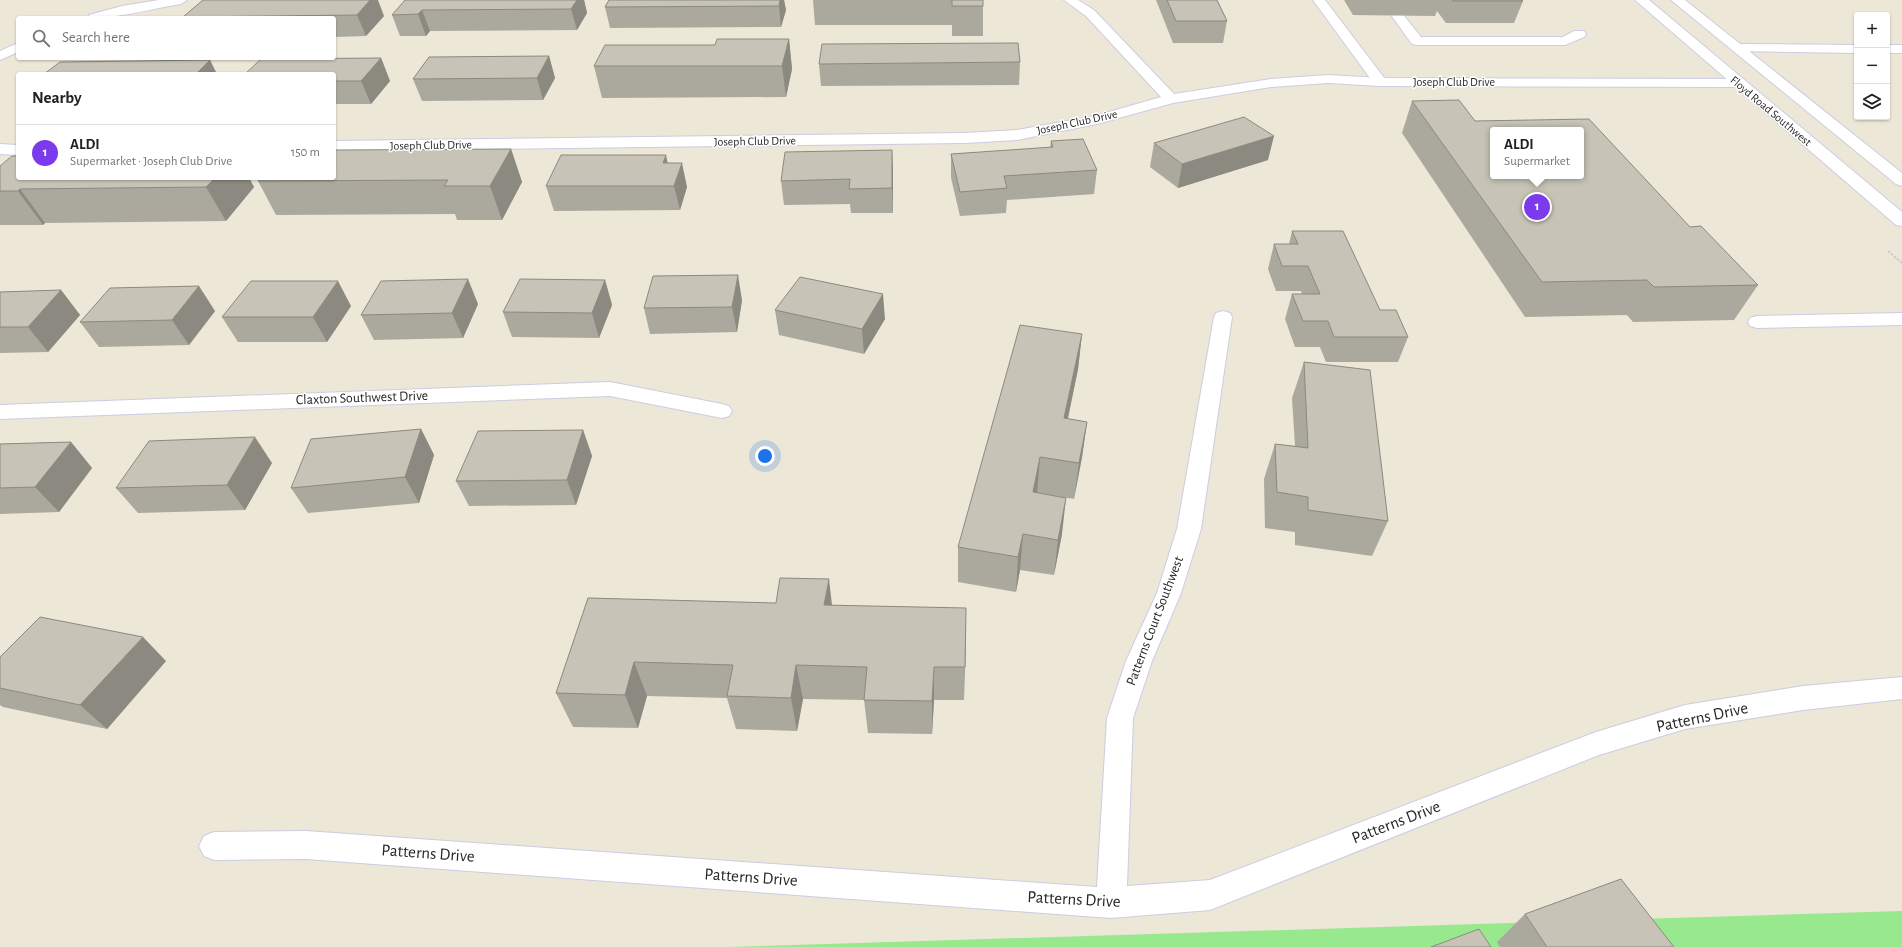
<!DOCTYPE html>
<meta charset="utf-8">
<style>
:root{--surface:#fff;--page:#f6f6f6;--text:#202124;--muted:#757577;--line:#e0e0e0;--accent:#7c3aed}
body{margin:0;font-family:"Alegreya Sans",sans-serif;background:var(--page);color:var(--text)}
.controls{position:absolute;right:12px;top:12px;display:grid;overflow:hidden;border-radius:4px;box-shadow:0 1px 3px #0004}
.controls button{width:36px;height:36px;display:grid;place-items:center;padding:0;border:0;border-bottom:1px solid var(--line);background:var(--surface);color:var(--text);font:20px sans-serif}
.you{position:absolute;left:765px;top:456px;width:14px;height:14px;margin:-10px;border:3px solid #fff;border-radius:50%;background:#1a73e8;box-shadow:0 0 0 6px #1a73e833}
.badge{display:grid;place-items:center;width:26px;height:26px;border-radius:50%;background:var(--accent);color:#fff;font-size:13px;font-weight:700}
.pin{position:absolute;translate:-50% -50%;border:2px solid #fff;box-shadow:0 1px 4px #0006}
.popup{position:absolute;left:1490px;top:127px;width:94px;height:52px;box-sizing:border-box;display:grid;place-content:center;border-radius:4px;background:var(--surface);filter:drop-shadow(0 1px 3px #0005);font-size:13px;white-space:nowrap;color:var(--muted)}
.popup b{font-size:15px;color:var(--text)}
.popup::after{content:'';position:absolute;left:50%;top:100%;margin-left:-8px;border:8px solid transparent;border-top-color:var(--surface)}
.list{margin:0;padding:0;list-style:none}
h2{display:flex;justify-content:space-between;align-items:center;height:52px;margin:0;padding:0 16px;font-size:17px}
h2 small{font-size:13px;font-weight:400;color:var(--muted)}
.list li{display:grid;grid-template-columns:26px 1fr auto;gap:12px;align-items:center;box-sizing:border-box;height:56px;padding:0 16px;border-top:1px solid var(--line)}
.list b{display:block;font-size:15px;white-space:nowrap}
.list p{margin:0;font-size:13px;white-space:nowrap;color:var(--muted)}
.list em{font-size:13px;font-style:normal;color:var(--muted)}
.icon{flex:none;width:22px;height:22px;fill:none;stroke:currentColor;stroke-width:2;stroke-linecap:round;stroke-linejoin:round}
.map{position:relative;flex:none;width:1902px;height:947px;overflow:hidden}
.search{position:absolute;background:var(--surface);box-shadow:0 1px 3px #0004;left:16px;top:16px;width:320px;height:44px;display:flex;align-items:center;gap:10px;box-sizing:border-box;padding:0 14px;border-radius:4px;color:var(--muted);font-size:15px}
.panel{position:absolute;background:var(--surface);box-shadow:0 1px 3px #0004;left:16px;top:72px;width:320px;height:108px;border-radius:4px}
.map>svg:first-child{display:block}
.green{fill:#98e88d}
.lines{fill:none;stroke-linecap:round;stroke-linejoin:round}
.service-casing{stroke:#cdcce2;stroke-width:2}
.minor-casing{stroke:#cdcce2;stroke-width:2}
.secondary-casing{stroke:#cdcce2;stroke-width:2}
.path{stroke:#cbcbcb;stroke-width:2;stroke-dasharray:2.5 1.5;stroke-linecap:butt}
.service{fill:#fff;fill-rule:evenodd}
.minor{fill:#fff;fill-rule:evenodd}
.secondary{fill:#fff;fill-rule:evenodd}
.wall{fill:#aba99d}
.shaded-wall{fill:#8b8980}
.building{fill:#c7c4b7;stroke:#8b8980;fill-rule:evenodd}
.labels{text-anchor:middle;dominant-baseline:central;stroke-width:3;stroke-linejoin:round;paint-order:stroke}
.far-street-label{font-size:12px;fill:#272727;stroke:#fff}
.street-label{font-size:14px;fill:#272727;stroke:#fff}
.near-street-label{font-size:17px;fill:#272727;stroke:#fff}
</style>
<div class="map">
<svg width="1902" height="947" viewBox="0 0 1902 947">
<rect width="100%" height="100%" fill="#ece7d7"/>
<path class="green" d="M1902,911v36h-1174z"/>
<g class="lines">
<g class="service-casing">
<g id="service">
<path d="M1313,0h12l60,79 2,3 -2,3h-10z"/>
<path d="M1397,11l4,1 20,25h142l11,-6h10l2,3 -2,3 -19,8h-148l-5,-1 -21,-29 2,-3z"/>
<path d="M1738,44l119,1v8l-124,-2 -2,-3 2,-3z"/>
<rect x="1887" y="45" width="15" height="8"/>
<path d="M1902,313v12l-145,3 -7,-2 -2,-4 2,-4 7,-2z"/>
</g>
</g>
<g class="minor-casing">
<g id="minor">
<path d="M159,0h28l-6,4c-31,5 -62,14 -93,14l1,-3 33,-9z"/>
<path d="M1064,0h14l16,10 80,84 97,-15 57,-4 52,3 357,1 5,1 2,3 -2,3 -5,1 -357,-1 -52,-3 -57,4 -98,16 -76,21 -80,16 -52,3 -631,8v-10l631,-8 52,-3 78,-14 66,-19 -75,-81z"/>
<path d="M18,43v9l-18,8v-9z"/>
<path d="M0,144l18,1v10l-18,-1z"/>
<path d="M1223,311l7,2 2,4 -31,212 -20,64 -29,68 -19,57 -6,168 83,-6 386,-148 89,-27 118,-19 99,-9v22l-99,11 -118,19 -86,26 -389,155 -99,8 -805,-59 -92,1 -10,-4 -5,-10 5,-10 10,-4 92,-1 791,56 10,-169 19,-57 31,-68 20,-64 37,-212 2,-4z"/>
<path d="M610,382l112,22 7,2 3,5 -3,5 -7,2 -112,-22 -610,23v-14z"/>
</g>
</g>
<g class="secondary-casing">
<g id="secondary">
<path d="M1635,0h14l253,212v14l-6,-1z"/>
<path d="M1671,0h14l217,173v13l-6,-2z"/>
</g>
</g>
<path class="path" d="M1888,251l14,12"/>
<use href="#service" class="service"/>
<use href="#minor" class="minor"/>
<use href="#secondary" class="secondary"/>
</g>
<g class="wall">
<path d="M203,0l181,16 -18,20 -32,1v-19h-150l-1,-1z"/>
<path d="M405,0h179l3,13 -10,17 -147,1 -4,5h-26l-8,-21z"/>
<path d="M609,0h175l2,10 -5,17 -171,1 -5,-21z"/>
<path d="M813,0h170v36h-31v-11h-137z"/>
<path d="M1156,0h61l10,21 -4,22h-50z"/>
<path d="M1344,0h177l2,1 -9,22h-68l-9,-12 -2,5 -82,-1z"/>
<path d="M789,39l3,30 -6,28 -184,1 -8,-32z"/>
<path d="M549,56l6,22 -12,22 -121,1 -9,-22z"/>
<path d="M381,58l9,23 -19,23h-37v-30z"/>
<path d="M1020,62l-1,23 -198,1 -2,-22z"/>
<path d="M1412,101l63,20 215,106 68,58 -24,35 -101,2 -6,-7 -102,2 -123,-184z"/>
<path d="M1051,141l46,29 -3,24 -87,6 -1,13 -46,3 -9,-38v-24l99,-6z"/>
<path d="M1154,143l114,17 -90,28 -28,-21z"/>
<path d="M511,149l11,33 -20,38h-45l-2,-6 -179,1 -18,-34z"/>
<path d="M892,150l1,24v39h-42l-1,-9 -66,1 -3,-24z"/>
<path d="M667,163l20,24 -7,23 -126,1 -8,-25z"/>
<path d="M0,166l18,12h231l5,9 -28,34 -181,2 -2,2h-43z"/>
<path d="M1292,231l88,79 28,27 -10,25h-72l-6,-15h-25l-10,-28 7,-25h10l-1,-3h-25l-8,-22 6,-25h15z"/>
<path d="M605,280l7,25 -13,33 -87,-1 -9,-25z"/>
<path d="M61,290l19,25 -32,37 -48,1v-61z"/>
<path d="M742,300l-5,32 -87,2 -6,-26z"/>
<path d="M478,304l-15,34 -89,2 -13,-25z"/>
<path d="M351,306l-24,36h-89l-16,-25z"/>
<path d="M775,310l110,9 -21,35 -85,-19z"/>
<path d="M215,311l-26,34 -90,2 -19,-25z"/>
<path d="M1082,334l-4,35 -10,50 19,3 -5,35 -8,42 -37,-6 25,41 -8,41 -34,-5 -4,22 -58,-10v-35z"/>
<path d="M1304,362l84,159 -16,35 -77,-11v-13l-30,-4 -1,-49 11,-35 20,2 -3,-48z"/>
<path d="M421,429l13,26 -15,48 -111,10 -17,-25z"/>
<path d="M583,430l9,26 -16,49 -107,1 -13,-25z"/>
<path d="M71,442l21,26 -33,44 -59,2v-70z"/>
<path d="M272,463l-27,47 -107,3 -22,-25z"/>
<path d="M588,598l244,7 134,37 -2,58h-30l-2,34 -64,-1 -4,-33 -61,-1 -6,32 -61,-2 -9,-31 -80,-2 -9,32 -65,-1 -17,-34z"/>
<path d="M0,657l166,4 -59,68 -104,-22 -3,-2z"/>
<path d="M1525,914l149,33h-174l-3,-5z"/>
</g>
<g class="shaded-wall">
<path d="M370,0h8l6,16 -18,20 -9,-21z"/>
<path d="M577,0h7l3,13 -10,17 -6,-21z"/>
<path d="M780,0h4l2,10 -5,17 -2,-21z"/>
<path d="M422,10l8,21 -4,5 -8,-22z"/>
<path d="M789,39l3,30 -6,28 -4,-31z"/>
<path d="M549,56l6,22 -12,22 -6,-22z"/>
<path d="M381,58l9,23 -19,23 -10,-23z"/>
<path d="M210,60l7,14h-21z"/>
<path d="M1274,136l-6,24 -90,28 4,-24z"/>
<path d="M511,149l11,33 -20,38 -12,-34z"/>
<path d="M892,150l1,24v39l-1,-25z"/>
<path d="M666,155l5,24 -3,8 -5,-24z"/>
<path d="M682,163l5,24 -7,23 -6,-24z"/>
<path d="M215,178h34l5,9 -28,34 -20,-34z"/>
<path d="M20,189l25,34 -2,2 -25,-34z"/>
<path d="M738,275l4,25 -5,32 -5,-25z"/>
<path d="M468,279l10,25 -15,34 -11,-25z"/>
<path d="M605,280l7,25 -13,33 -7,-25z"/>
<path d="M338,281l13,25 -24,36 -14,-25z"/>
<path d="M199,286l16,25 -26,34 -17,-25z"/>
<path d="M61,290l19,25 -32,37 -20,-25z"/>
<path d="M883,294l2,25 -21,35 -2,-25z"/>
<path d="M1082,334l-4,35 -18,85 4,-36z"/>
<path d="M1087,422l-5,35 -8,42 5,-36z"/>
<path d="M421,429l13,26 -15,48 -14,-26z"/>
<path d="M583,430l9,26 -16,49 -9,-25z"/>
<path d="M255,437l17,26 -27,47 -18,-25z"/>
<path d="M71,442l21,26 -33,44 -24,-25z"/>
<path d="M1040,457l-3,36 -7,35 3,-36z"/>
<path d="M1066,498l-4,36 -8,41 4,-35z"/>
<path d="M1023,534l-3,36 -4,22 2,-35z"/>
<path d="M829,579l4,35 -9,-9z"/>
<path d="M966,608v34l-2,58 1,-33z"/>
<path d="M143,637l23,24 -59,68 -27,-24z"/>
<path d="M634,662l13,34 -9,32 -13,-33z"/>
<path d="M796,665l7,34 -6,32 -6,-33z"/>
<path d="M934,667v33l-2,34v-33z"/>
</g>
<g class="building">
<path d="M203,0h167l-13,15 -174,2z"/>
<path d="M405,0h172l-6,9 -149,1 -4,4 -26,1z"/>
<path d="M609,0h171l-1,6 -174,1z"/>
<rect x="952" y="0" width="31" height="6"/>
<path d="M1167,0h50l10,21h-51z"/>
<path d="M1452,0h69l2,1h-70z"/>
<path d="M717,39h72l-7,27h-188l11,-21h110z"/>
<path d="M1018,43l2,19 -201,2 3,-20z"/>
<path d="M549,56l-12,22 -124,1 16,-22z"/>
<path d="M381,58l-20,23h-27v-7h-89l16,-15z"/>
<path d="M210,60l-14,14h-152l16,-12z"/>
<path d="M1459,100l16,21 114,-2 101,108 11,-1 57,59 -104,2 -7,-7 -105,2 -130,-181zM1493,130h88v46h-88z"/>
<path d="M1244,117l30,19 -92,28 -28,-21z"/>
<path d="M1083,139l14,31 -93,6 3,12 -47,4 -9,-38 102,-7 -2,-6z"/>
<path d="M511,149l-21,37h-46l4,-6 -190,1 3,-3h73v-28z"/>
<path d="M892,150v38l-43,1 1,-10 -69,2 4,-29z"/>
<path d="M561,155h105l-3,8h19l-8,23h-128z"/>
<path d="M12,156h6v22h197l-9,9 -186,2 -2,2h-18v-25z"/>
<path d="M1292,231h51l37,79h16l12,27h-74l-6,-16h-25l-11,-27h28l-12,-28h-26l-8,-22h24z"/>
<path d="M738,275l-6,32 -88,1 9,-32z"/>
<path d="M800,277l83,17 -21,35 -87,-19z"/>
<path d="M468,279l-16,34 -91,2 20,-34z"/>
<path d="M520,279l85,1 -13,33 -89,-1z"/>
<path d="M251,281h87l-25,36h-91z"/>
<path d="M199,286l-27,34 -92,2 30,-34z"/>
<path d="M61,290l-33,37h-28v-35z"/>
<path d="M1020,325l62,9 -18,84 23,4 -8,41 -39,-6 -7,35 33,6 -8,42 -35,-6 -5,23 -60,-10z"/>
<path d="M1304,362l66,8 18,151 -80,-11v-13l-31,-5 -2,-48 33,4z"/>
<path d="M421,429l-16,48 -114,11 20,-49z"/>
<path d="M583,430l-16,50 -111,1 22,-50z"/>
<path d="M255,437l-28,48 -111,3 33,-47z"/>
<path d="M71,442l-36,45 -35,1v-44z"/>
<path d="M780,578l49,1 -5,26 142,3 -1,59h-31l-2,34 -68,-1 3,-33 -71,-2 -5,33 -64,-2 6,-31 -99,-3 -9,33 -69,-2 32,-95 188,5z"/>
<path d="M40,617l103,20 -63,68 -80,-17v-31z"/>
<path d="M1621,879l53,68h-127l-22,-33z"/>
<path d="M1479,929l12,18h-60z"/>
</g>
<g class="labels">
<g class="far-street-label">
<text x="1454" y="82">Joseph Club Drive</text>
<text transform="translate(1771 111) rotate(40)">Floyd Road Southwest</text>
<text transform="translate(1077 122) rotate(-12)">Joseph Club Drive</text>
<text transform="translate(755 141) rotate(-1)">Joseph Club Drive</text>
<text transform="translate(431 145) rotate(-1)">Joseph Club Drive</text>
</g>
<g class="street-label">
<text transform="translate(362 398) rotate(-2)">Claxton Southwest Drive</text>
<text transform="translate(1155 621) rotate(-69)">Patterns Court Southwest</text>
</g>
<g class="near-street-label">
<text transform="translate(1702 717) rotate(-12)">Patterns Drive</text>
<text transform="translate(1396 822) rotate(-21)">Patterns Drive</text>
<text transform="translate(428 853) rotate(4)">Patterns Drive</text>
<text transform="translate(751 877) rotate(4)">Patterns Drive</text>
<text transform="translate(1074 899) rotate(3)">Patterns Drive</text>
</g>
</g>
</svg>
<div class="controls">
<button>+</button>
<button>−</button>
<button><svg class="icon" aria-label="layers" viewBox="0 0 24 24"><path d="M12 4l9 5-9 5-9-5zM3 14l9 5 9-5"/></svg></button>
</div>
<div class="you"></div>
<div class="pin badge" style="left:1537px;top:207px">1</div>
<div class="popup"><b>ALDI</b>Supermarket</div>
<div class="search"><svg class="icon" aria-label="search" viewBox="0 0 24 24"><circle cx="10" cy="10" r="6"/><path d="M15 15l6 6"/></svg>Search here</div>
<section class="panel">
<h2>Nearby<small></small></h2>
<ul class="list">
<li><span class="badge">1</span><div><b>ALDI</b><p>Supermarket · Joseph Club Drive</p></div><em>150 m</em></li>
</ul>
</section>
</div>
